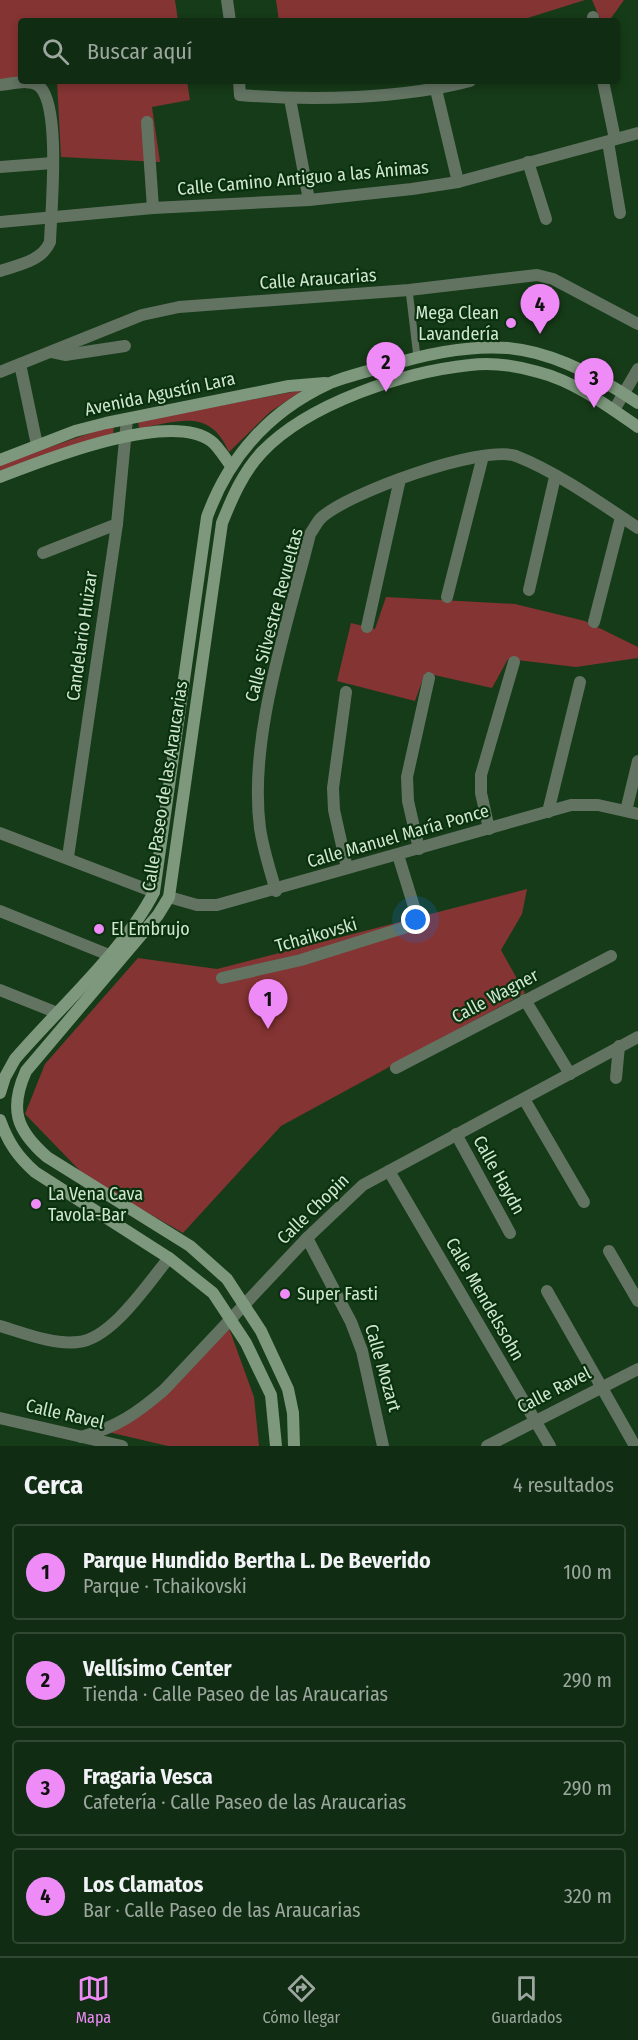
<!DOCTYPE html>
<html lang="es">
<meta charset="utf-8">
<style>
:root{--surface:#102c12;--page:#19341b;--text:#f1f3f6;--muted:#9ca79f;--line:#304832;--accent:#ef8bf7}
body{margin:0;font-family:"Fira Sans Condensed",sans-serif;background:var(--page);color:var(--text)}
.you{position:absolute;left:416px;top:920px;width:21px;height:21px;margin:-15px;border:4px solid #fff;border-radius:50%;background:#1a73e8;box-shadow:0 0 0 9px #1a73e833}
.badge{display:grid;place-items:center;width:39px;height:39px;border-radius:50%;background:var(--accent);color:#111;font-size:20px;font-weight:700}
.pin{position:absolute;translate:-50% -50px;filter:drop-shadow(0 2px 3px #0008)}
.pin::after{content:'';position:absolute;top:32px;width:21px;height:18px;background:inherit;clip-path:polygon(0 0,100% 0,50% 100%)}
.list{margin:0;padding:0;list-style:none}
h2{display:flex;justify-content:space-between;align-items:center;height:78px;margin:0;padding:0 24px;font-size:26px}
h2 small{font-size:20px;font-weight:400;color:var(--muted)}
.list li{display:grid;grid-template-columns:39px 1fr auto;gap:18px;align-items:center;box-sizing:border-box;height:96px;margin:0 12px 12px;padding:0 12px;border:2px solid var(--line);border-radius:6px}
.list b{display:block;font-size:22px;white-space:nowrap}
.list p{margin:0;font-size:20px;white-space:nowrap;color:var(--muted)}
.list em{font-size:20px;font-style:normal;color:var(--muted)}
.icon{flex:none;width:33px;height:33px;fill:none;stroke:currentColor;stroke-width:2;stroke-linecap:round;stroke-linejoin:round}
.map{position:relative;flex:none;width:638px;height:1446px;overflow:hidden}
.search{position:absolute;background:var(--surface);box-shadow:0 3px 9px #0003;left:18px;right:18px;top:18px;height:66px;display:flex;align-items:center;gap:15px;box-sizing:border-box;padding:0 21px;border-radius:6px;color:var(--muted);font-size:22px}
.sheet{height:510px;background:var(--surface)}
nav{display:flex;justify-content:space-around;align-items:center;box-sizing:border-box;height:84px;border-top:2px solid var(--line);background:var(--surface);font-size:16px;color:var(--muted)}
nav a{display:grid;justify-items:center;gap:3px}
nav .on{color:var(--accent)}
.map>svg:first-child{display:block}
.green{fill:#843432}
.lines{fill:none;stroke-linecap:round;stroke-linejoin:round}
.service{stroke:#627362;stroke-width:7}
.minor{stroke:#627362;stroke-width:12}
.tertiary{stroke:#627362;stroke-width:12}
.secondary{stroke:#7d987d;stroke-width:12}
.poi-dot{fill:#ef8bf7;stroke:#0a310e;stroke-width:2}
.labels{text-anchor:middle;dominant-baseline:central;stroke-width:4.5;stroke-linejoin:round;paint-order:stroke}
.street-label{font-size:18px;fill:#d1e6d1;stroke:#0a310e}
.poi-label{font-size:18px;fill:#d1e6d1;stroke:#0a310e;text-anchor:start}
</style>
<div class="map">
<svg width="638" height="1446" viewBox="0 0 638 1446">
<rect width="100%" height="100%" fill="#163b18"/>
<g class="green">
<path d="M0,0h175l3,21h-157v60h27l-48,4z"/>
<path d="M276,0h309l-67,21h-239z"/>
<path d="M592,0h32l-15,21h-8z"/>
<path d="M57,81h130l3,19 -38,7 8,55 -99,-5z"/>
<path d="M303,390l-33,22 -41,40c-20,-45 -49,-30 -90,-24l-1,-7z"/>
<path d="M114,425l-1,10 -113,36v-7z"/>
<path d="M386,597l129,7 70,17 53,26v11l-62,9 -68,-8 -16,29 -67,-15 -10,28 -78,-20 14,-58 24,6z"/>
<path d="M527,889l-5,25 -21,36 24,43 -244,133 -98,107 -96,-55 -62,-64 20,-50 93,-106 79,11z"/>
<path d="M229,1328l25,69 5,49h-91l-60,-14z"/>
</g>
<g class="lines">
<path class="service" d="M409,290l8,67"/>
<g class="minor">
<path d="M227,0l3,21"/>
<path d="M593,17v4"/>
<path d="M239,81l1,14c72,6 161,4 230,-14"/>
<path d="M434,81l24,101"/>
<path d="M603,81l12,58"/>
<path d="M0,85c12,-1 31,-7 40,2 21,21 11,124 10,155 -8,19 -32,23 -50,29"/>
<path d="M290,99l19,101"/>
<path d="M147,122l6,86"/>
<path d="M608,142l12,71"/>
<path d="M528,162l18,57"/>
<path d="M0,167l53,-4"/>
<path d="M51,352l14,3 60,-9"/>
<path d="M20,364l17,81"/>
<path d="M0,372l142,-57 37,-8 230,-17 128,-15 16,4 85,45"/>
<path d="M614,410l24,-41"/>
<path d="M43,553l74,-29"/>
<path d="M529,590l26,-113"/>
<path d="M447,597l36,-141"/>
<path d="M594,622l27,-105"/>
<path d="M367,627l33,-148"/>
<path d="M346,692l-13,96 1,22 13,58"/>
<path d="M626,811l12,-50"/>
<path d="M548,812l32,-130"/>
<path d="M489,829l-8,-36v-18l33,-113"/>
<path d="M0,833l154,59"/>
<path d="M419,849l-11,-48 -1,-24 22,-99"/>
<path d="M68,857l49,-333 10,-105"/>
<path d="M276,891c-6,-21 -13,-42 -16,-63 -12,-91 28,-205 50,-294 3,-4 6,-10 10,-15 24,-25 163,-75 196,-63 41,16 86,48 122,72"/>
<path d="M169,897l28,8h20l354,-100h27l40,9"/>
<path d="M0,911l109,44"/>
<path d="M222,978l79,-18 118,-37 -21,-68"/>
<path d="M0,990l55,22"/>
<path d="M525,1000l45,74"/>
<path d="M396,1068l215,-112"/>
<path d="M616,1078l3,-32"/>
<path d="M524,1099l60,103"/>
<path d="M456,1134l54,99"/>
<path d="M389,1171l161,275"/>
<path d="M307,1238l44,84 11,29 21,95"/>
<path d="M609,1251l29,50"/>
<path d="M547,1291l88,155"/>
<path d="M0,1326c24,7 53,19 78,16 34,-3 70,-59 91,-84"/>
<path d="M0,1418l122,28"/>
<path d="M81,1437c36,-10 55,-23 83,-47l143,-152 56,-53 275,-148"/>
<path d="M487,1446l151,-77"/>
</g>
<path class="tertiary" d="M0,222l153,-14 156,-8 103,-11 46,-7 180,-49"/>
<g class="secondary">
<path d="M0,460l75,-29 31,-8 183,-37 36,-3"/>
<path d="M0,477c44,-17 169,-67 211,-36 7,5 14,17 20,25"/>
<path d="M0,1093l5,-16 10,-18c43,-50 111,-111 139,-167l53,-375c22,-61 64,-107 123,-134 18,-7 38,-12 57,-17 38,-12 81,-21 121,-18 46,4 93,30 130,55"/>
<path d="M0,1120c8,22 17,36 35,52l134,86 44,35 33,50 25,52 5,51"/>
<path d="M294,1446l-1,-33 -5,-24 -27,-58 -34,-52 -37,-33 -143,-89c-31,-27 -38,-48 -21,-86l132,-156 11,-18 53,-374c10,-25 21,-51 40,-71 47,-49 142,-80 208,-87 22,-3 47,1 68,7 36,9 70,34 100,55"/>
</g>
</g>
<g class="poi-dot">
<circle cx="511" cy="323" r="6"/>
<circle cx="99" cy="929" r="6"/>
<circle cx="36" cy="1204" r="6"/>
<circle cx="285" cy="1294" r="6"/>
</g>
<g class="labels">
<g class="street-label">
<text transform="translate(303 178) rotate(-5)">Calle Camino Antiguo a las Ánimas</text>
<text transform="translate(318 279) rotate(-4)">Calle Araucarias</text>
<text transform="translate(160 394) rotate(-12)">Avenida Agustín Lara</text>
<text transform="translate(274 615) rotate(-75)">Calle Silvestre Revueltas</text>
<text transform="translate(82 636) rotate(-82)">Candelario Huizar</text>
<text transform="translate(165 786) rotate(-81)">Calle Paseo de las Araucarias</text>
<text transform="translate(398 836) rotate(-16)">Calle Manuel María Ponce</text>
<text transform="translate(316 935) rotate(-16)">Tchaikovski</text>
<text transform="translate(495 996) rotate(-28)">Calle Wagner</text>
<text transform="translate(499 1175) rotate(61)">Calle Haydn</text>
<text transform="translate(313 1209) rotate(-44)">Calle Chopin</text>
<text transform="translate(485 1299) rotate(60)">Calle Mendelssohn</text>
<text transform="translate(383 1368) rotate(74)">Calle Mozart</text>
<text transform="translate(554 1390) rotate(-27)">Calle Ravel</text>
<text transform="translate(65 1414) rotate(13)">Calle Ravel</text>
</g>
<g class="poi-label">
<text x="499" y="313" text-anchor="end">Mega Clean<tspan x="499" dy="21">Lavandería</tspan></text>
<text x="111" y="929">El Embrujo</text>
<text x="48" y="1194">La Vena Cava<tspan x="48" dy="21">Tavola-Bar</tspan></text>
<text x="297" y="1294">Super Fasti</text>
</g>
</g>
</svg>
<div class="you"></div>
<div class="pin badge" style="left:268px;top:1029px">1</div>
<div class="pin badge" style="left:386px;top:392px">2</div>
<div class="pin badge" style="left:594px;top:408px">3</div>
<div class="pin badge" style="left:540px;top:334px">4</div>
<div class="search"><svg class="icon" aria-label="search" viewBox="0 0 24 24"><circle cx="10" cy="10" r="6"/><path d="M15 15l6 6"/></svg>Buscar aquí</div>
</div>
<section class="sheet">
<h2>Cerca<small>4 resultados</small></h2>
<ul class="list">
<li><span class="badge">1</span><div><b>Parque Hundido Bertha L. De Beverido</b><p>Parque · Tchaikovski</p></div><em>100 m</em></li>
<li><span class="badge">2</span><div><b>Vellísimo Center</b><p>Tienda · Calle Paseo de las Araucarias</p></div><em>290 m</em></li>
<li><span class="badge">3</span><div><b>Fragaria Vesca</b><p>Cafetería · Calle Paseo de las Araucarias</p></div><em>290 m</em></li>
<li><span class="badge">4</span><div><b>Los Clamatos</b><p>Bar · Calle Paseo de las Araucarias</p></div><em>320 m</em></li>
</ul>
</section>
<nav>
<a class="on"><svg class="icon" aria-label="map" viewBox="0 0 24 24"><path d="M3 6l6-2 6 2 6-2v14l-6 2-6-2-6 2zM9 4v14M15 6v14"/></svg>Mapa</a>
<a><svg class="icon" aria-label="directions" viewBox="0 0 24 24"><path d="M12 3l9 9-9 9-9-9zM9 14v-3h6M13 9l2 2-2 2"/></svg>Cómo llegar</a>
<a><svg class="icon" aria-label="saved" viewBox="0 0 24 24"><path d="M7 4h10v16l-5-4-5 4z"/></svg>Guardados</a>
</nav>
